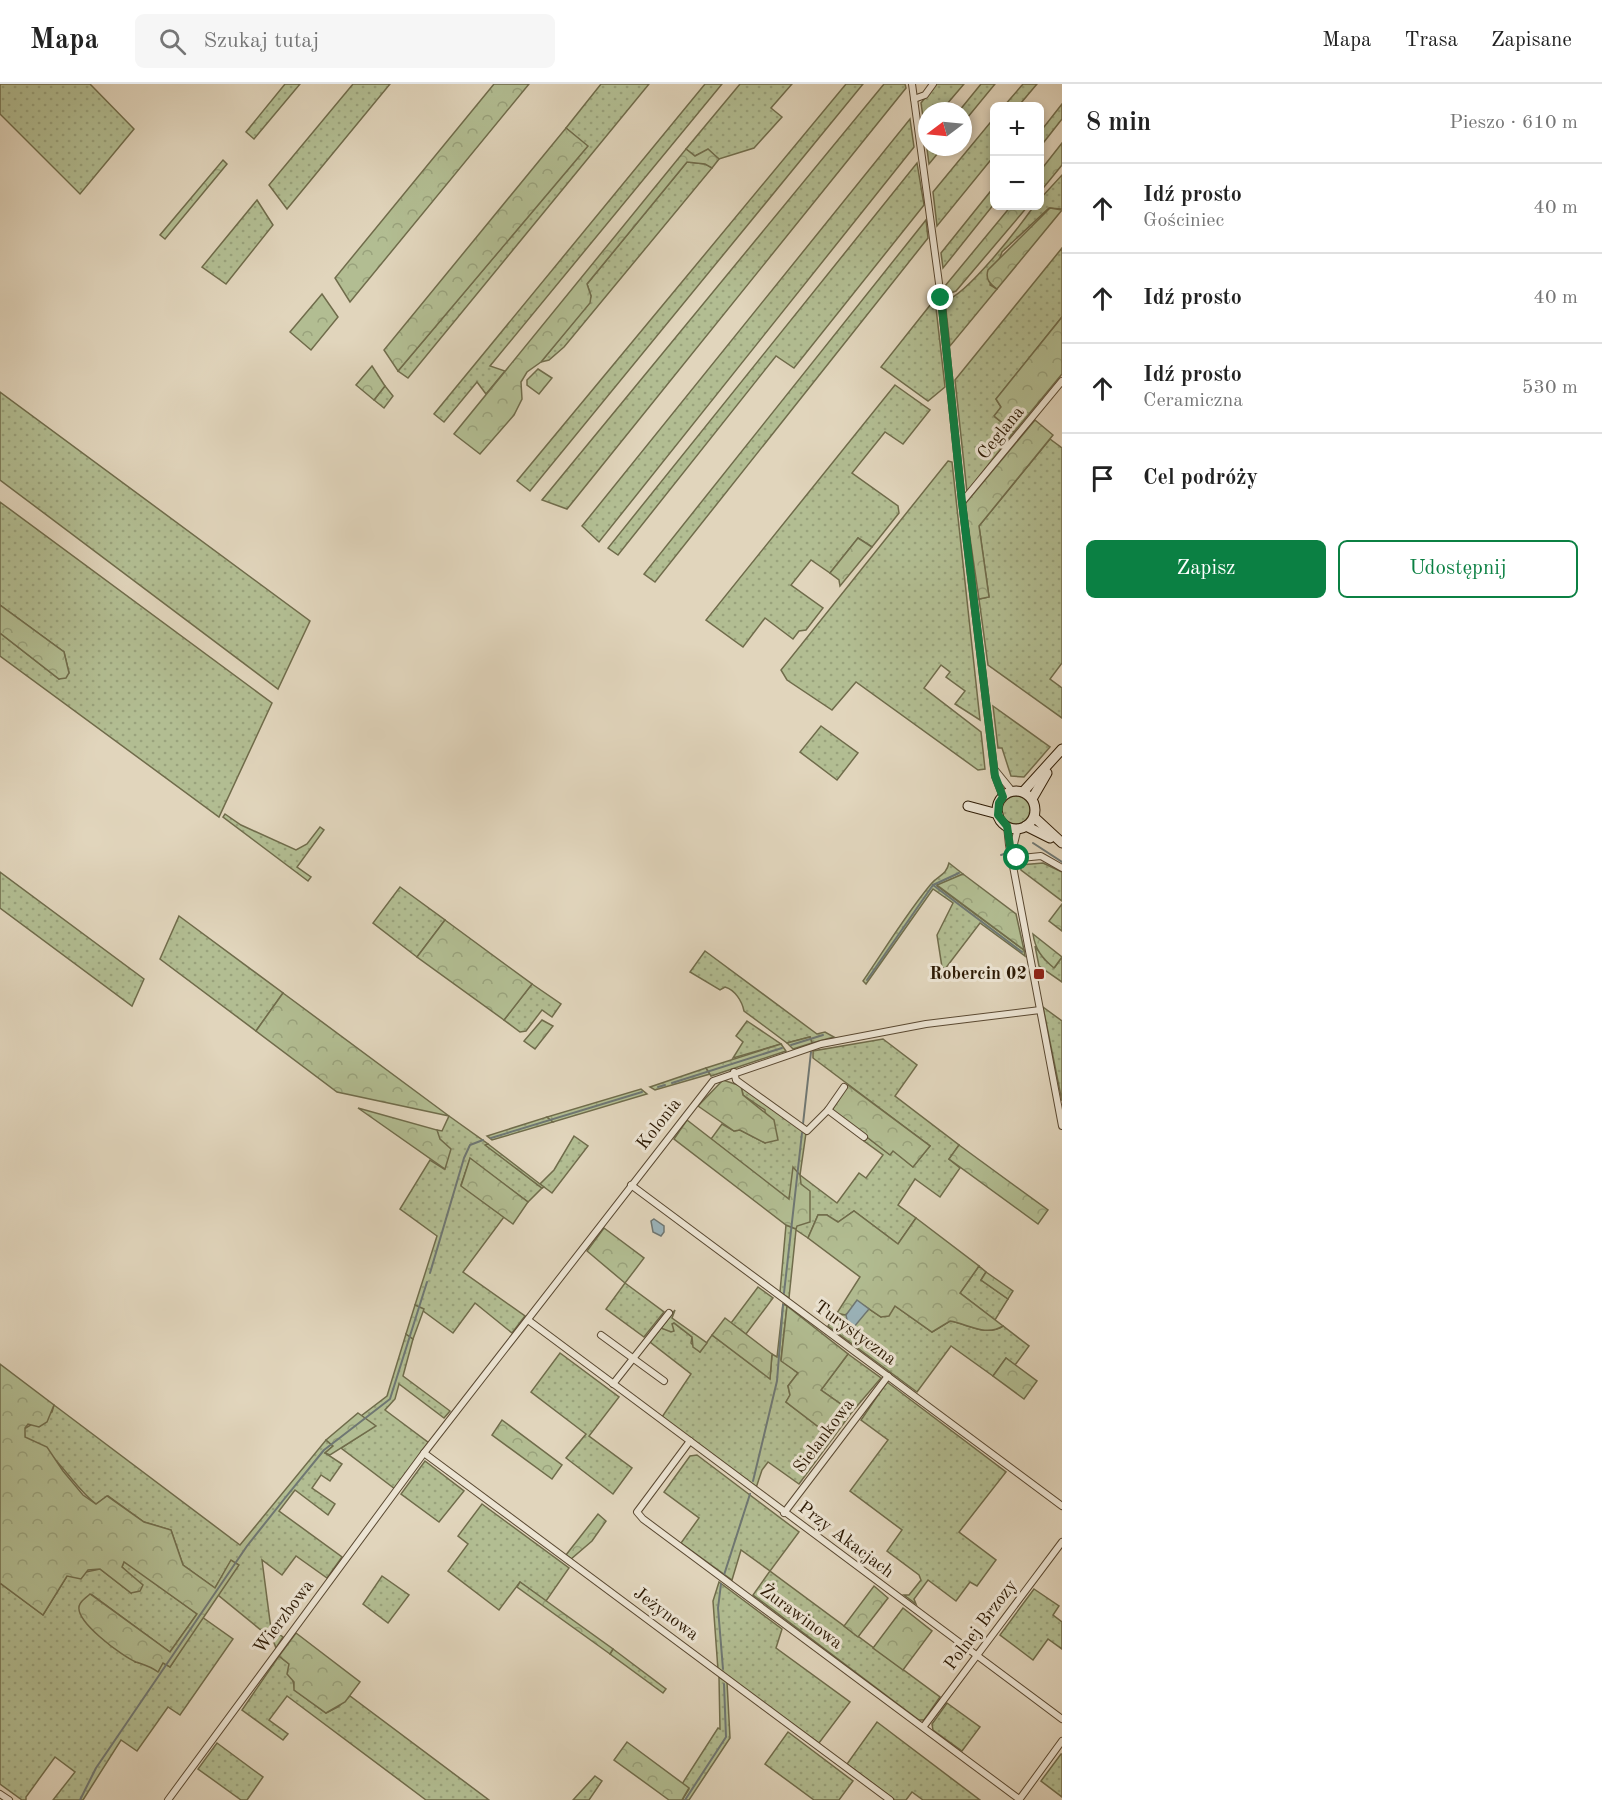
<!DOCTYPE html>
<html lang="pl">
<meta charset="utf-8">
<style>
:root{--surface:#fff;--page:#f6f6f6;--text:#222;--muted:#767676;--line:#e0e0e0;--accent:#0b8043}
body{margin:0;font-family:"Old Standard TT",serif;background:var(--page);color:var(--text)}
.controls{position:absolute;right:18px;top:18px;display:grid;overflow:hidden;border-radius:9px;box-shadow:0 3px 9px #0003}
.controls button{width:54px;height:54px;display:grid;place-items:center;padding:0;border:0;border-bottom:2px solid var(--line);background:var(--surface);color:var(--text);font:30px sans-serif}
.compass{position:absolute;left:918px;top:18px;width:54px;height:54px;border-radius:50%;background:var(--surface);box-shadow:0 3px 9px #0003;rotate:254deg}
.stop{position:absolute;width:18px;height:18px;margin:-14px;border:4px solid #0b8043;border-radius:50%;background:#fff}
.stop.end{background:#0b8043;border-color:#fff;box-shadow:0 2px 6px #0008}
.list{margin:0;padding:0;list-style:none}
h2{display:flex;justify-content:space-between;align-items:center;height:78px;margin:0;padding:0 24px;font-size:26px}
h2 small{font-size:20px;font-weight:400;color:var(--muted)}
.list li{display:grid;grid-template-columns:39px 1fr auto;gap:18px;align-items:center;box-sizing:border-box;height:90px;padding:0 24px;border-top:2px solid var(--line)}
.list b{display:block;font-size:22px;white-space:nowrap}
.list p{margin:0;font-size:20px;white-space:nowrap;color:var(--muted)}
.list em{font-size:20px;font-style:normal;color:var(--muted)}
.actions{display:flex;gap:12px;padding:18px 24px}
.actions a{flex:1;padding:14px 0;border:2px solid var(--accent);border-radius:9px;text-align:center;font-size:21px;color:var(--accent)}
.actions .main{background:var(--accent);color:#fff}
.icon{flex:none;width:33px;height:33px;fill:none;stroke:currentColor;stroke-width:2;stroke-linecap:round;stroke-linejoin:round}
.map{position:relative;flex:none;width:1062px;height:1716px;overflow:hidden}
header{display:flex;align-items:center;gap:36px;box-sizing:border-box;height:84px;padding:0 30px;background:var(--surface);border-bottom:2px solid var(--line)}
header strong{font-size:28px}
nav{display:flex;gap:33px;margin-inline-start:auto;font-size:21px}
.search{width:420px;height:54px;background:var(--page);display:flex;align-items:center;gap:15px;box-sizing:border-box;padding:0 21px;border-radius:9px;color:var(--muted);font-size:22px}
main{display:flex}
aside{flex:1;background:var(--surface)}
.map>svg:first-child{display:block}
.grass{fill:url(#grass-dots);stroke:#706c4b;stroke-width:1.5}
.forest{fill:url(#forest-crowns);stroke:#706c4b;stroke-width:1.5}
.water{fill:#9bb5bd;stroke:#6f7773;stroke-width:1.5}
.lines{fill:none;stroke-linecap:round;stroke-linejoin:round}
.stream{stroke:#6f7773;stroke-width:2}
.street-casing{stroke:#5a4932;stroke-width:8}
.secondary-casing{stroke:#2d1a04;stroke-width:11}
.street{stroke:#ece4d3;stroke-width:6}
.secondary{stroke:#ece4d3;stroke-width:9}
.route{stroke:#0b8043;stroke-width:8}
.poi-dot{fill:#8f2418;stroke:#ece4d3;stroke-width:2}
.labels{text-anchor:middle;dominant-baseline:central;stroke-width:6;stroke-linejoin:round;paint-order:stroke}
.street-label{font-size:18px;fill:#2d1a04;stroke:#ece4d3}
.poi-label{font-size:18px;font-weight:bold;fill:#2d1a04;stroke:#ece4d3;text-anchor:end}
</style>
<header>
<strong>Mapa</strong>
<div class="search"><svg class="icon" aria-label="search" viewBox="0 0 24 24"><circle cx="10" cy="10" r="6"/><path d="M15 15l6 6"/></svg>Szukaj tutaj</div>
<nav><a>Mapa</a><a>Trasa</a><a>Zapisane</a></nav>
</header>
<main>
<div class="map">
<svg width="1062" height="1716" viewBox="0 0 1062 1716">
<defs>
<pattern id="grass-dots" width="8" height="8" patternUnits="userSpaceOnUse" patternTransform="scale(1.5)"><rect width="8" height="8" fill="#b2bd92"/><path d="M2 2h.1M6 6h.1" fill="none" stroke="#99a27c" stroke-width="1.8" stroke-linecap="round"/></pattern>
<pattern id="forest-crowns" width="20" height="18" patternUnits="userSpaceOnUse" patternTransform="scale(1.5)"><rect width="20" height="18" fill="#b2bd92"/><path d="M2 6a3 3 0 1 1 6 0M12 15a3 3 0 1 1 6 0" fill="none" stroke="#99a27c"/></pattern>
</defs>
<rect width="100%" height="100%" fill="#e1d5bc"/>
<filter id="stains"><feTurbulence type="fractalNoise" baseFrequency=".00333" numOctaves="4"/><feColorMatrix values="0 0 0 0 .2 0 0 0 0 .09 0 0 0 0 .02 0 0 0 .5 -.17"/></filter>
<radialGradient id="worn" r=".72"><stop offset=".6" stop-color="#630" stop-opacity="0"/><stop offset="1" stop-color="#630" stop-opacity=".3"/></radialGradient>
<g class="grass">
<path d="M0,0h90l44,45 -54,65 -80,-80z"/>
<path d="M285,0h15l-46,55 -8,-7z"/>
<path d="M353,0h37l-103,125 -18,-24z"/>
<path d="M601,0h48l-241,294 -10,-7 189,-225 -21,-18z"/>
<path d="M705,0h17l-232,282 15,5 -19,23 -9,-12 -33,40 -10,-8z"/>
<path d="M740,0h52l-21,24 11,9 -28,31 -35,11 -11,-9 -13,6 -9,-7z"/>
<path d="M846,0h17l-333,407 -13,-10z"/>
<path d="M884,0h21l1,4 -339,421 -25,-9z"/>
<path d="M936,0h28l-23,27h-14l-2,20 -4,-28z"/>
<path d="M981,0h14l-32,39v-12h-4z"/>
<path d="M1023,0h14l-16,19 4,3h-21z"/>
<path d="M1062,20v15l-22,28v-15z"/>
<path d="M994,34v38l-57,70 -4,-34z"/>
<path d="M910,35l4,28 -315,395 -17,-16z"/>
<path d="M929,63h14l-14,17 -2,-15z"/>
<path d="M687,78l19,2 6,4 -148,179 -15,13 -8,2 48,-59 2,-7 -4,-12z"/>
<path d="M917,79l7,42 -130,163 -18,-12 -158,199 -10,-7z"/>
<path d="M1062,91v34l-13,-1 -47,44 -12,33 7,4 -47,57 -5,-45c23,-7 74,-74 89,-95h6v-7z"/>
<path d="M994,103v17l-51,64 -2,-15z"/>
<path d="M257,116l16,25 -47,59 -24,-17z"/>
<path d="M926,136l2,18 -273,344 -11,-8z"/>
<path d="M1062,164v69l-66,82 5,8 -6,10 19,15 -47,60 -12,-112z"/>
<path d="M935,215l10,88 -17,14 -47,-34z"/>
<path d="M895,301l35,25 -27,34 -18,-12 -33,41 46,33 1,7 -27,34 -14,-9 -28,35 -19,-13 -20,25 32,23 -17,22 -7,1 -6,8 -28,-21 -22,29 -37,-27z"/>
<path d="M385,302l8,10 -9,12 -10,-8z"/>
<path d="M0,308l310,229 -32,68 -278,-209z"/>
<path d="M1050,355l12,9v215l-12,16 12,9v30l-74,-53 -9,-66 10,-2 -10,-71z"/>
<path d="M948,377l4,1 28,258 -25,-16 10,-13 -19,-14 4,-5 -9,-7 -17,23 57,44 4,37 -7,1 -122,-88 -24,28 -45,-30 -6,-10z"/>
<path d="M0,418l272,201 -53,114 -219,-161v-23l59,46 10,-6 -5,-21 -64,-47z"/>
<path d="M993,622l57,41 -26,30 -13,-1 -9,-28h-4z"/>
<path d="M821,642l37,27 -21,27 -37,-28z"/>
<circle cx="1016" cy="726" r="14"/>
<path d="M225,730l16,11 55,25 11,-6 13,-17 4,3 -27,37 14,10 -3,4 -85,-64z"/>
<path d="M949,779l14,11 -26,12 87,64 1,6 -45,-33 -35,46 -3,-2 -5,-32 16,-32 -20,-14 -67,95 -3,-3c22,-32 43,-67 68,-97 7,-9 15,-8 18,-21z"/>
<path d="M1043,779l19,9v29l-41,-31 -1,-5z"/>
<path d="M0,788l144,107 -12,27 -132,-98z"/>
<path d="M400,803l45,33 -28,37 -44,-34z"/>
<path d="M179,832l104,77 -27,38 -96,-72z"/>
<path d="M1035,862l10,14 10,7 7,-10v25l-23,-16z"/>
<path d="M705,867l112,83 8,-2 9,5 -22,6 -2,-6 -23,6 -43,-32c-2,-10 -9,-21 -19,-24l-5,3 -30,-18z"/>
<path d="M532,900l29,20 -9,13 -10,-7 -16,21 -6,1 -16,-12z"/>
<path d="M1043,923l19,14v80z"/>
<path d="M747,937l34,23 -48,14 10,-16 -7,-6z"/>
<path d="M883,955l34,26 -22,31 64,49 -10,14 11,9 -20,29 -25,-18 -17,26 18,13 -18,26 -44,-33 -17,12 -10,-8h-9l-10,23 -12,-8 -7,68 -9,-6 6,-67 10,4 4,-54 -11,25 -78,-61 11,-15 12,7 6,-1 25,13v-33l-22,-15 -2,-9 65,47 -6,42 37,28 22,-30 7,5 17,-23 -19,-14 3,-4 22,17 4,-4 20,17 17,-21 -117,-88v-7z"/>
<path d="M706,984l4,6 -55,16 -5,-3z"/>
<path d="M449,1032l39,28 -2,1 56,43 -14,14 -58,-43 -9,26 43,32 -41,55 62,44 -13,17 -37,-30 -22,30 -38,-28 22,-69 -37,-27 30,-49 14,9 -7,-39 5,1z"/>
<path d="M547,1033l6,5 -61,18 -5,-4z"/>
<path d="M574,1052l14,10 -36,47 -12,-9 14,-14z"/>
<path d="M979,1182l7,6 -5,8 27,19 -13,21 -35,-27z"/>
<path d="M625,1199l39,29 -20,25 -38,-28z"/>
<path d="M758,1203l15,11 -27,36 -15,-11z"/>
<path d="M783,1220l4,2 -6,54 17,13 -10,13 2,9 -4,7 47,36 -34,46 -31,-22 -6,8 -6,18 -94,-71 29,-43 -41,-32 11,-14 12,3 -1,-7 2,-1 18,14 -1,6 9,9 12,-17 58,43 2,-24 5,3z"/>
<path d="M863,1221l18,12 14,-11 37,26 18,-11c18,3 35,16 53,5l26,20 -14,19 -9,-7 -13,18 -42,-30 -34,46 -89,-66 9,-13 3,3z"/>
<path d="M406,1250l7,5 -10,37 47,35 -6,7 -45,-34 -4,15 -10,11 44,33 -34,46 -54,-41 34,-22 -14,-10 26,-20z"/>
<path d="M560,1269l59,44 -30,39 43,32 -19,26 -47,-36 20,-24 -55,-42z"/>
<path d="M848,1270l33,24 -29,34 -31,-22z"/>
<path d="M887,1298l119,90 -47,60 37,28 -19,26 -7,-4 -14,19 -28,-21 -14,19 2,5 -12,-9h5l12,-15 -2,-5 -32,-24 15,-21 -52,-39 38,-51 -27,-20z"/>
<path d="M54,1321l186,140 86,-105 7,6 -8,7 17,11 -12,17 -9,-6 -9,13 23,16 -7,11 -33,-25 -16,21 63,46 -15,21 -31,-22 -14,19 -20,-15 9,69 12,8 -7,11 -3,-8 -55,-45 20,-30 -7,-4 -16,27 -32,-23 -12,-35 -27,-8 -36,-26 -12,8c-25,-19 -41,-56 -71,-66l-1,-9 28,-17z"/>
<path d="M697,1371l102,77 -29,39 170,126 -16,23h-5l-166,-125 17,-24 -29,-21 -9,30 -51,-37 18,-25 -35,-26 26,-36z"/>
<path d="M425,1377l39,30 -25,31 -38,-28z"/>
<path d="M482,1420l87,64 -23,33 -26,-19 -21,28 -51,-39 20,-27 -10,-8z"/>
<path d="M124,1477l73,53 -27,38 -79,-58 44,68 12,2 11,7 5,-9 7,5 32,-50 31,22 -53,76 -12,-8 -31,44 -16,-11 -38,60h-30l22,-28 -20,-15 -29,40v3h-4l-22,-16v-201l43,32 24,-39 33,-7 31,24 -4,-21 -5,-5z"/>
<path d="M382,1492l27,19 -21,28 -25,-19z"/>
<path d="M719,1498l63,47 -6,19 74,54 -31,41 -101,-73 -5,-69z"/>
<path d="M1034,1505l25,17 -6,9 9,7v27l-14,-10 -15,21 -33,-25z"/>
<path d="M613,1565l53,40 -3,4 -53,-39z"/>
<path d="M279,1572l10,8 6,26 31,23 12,-6 12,-11 139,104h-63l-139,-104 -18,24 19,14 -5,6 -41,-30z"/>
<path d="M719,1593l8,5 3,56 -41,62h-7l7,-11 -7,-5 36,-56 2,1z"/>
<path d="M947,1619l33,24 -18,24 -29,-21 -1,-6z"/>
<path d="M877,1638l103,78h-57l-11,-8 -6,8h-11l-48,-36z"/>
<path d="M788,1648l65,49 -14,19h-25l-49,-36z"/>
<path d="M217,1659l46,34 -16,23h-6l-43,-31z"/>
<path d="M1061,1670h1v43l-21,-16z"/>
<path d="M595,1692l7,5 -13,19h-16z"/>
</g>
<g class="forest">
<path d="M494,0h35l-179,218 -15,-24z"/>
<path d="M566,44l22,18 -190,225 -14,-21z"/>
<path d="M1062,59v22l-22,27v-21z"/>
<path d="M686,65l9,7 13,-7 11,10 -7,9 -7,-4 -18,-2 -100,122 4,12 -1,7 -49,59 -14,10 -6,10 1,17 -8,16 -34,39 -26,-20z"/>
<path d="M223,76l4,4 -62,75 -5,-4z"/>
<path d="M1011,122h17l-72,85 -10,4 -1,-9z"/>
<path d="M1050,124l12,2 -65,79c-7,-5 -12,-10 -9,-19z"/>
<path d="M322,210l16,23 -27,33 -21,-18z"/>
<path d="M1062,233v57l-48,58 -20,-16 7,-9 -5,-8z"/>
<path d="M372,282l13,20 -11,14 -18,-15z"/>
<path d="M538,285l14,9 -13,16 -12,-9v-5z"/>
<path d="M1035,336l18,15 -74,91 10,71 -10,2 -14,-95z"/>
<path d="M858,454l14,9 -32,39 -1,-6 -9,-7z"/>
<path d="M0,521l64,47 5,21 -3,5 -7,1 -59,-46z"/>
<path d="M963,790l53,40 8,36 -87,-65z"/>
<path d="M1062,820v27l-13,-10z"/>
<path d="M445,836l87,64 -28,36 -87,-63z"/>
<path d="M1033,850l29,23 -8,11c-12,-10 -19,-19 -21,-34z"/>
<path d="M283,909l166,123 -112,-24 -81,-61z"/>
<path d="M542,936l11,6 -18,23 -11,-8z"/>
<path d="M810,953l2,6 -19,6 -6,-6z"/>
<path d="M781,960l5,7 -75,25 -5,-8z"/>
<path d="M723,996l18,6 2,9 31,25 4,20 -13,3 -25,-13 -6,1 -36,-25z"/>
<path d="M848,1001l82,61 -17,21 -20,-16 -3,4 -58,-45z"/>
<path d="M641,1005l6,5 -94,28 -6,-5z"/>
<path d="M358,1024l79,22 3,9 11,10 -6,20z"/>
<path d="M687,1036l102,79 4,-32 7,8 1,9 9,7v31l-13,4 -1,3 -10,-4 -112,-86z"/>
<path d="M488,1060l52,40 4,3 -2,1 -57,-43z"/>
<path d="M959,1061l89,65 -10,14 -89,-65z"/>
<path d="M470,1074l58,44 -15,22 -52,-38z"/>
<path d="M854,1127l44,33 18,-26 63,48 -19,27 43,33c-17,11 -35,-2 -53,-5l-18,11 -37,-26 -6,10 -8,1 -18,-12 -18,10 -8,-2 23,-36 -52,-39 10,-23h9l11,7z"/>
<path d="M604,1144l40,30 -19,25 -38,-32z"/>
<path d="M986,1188l27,19 -5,8 -27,-19z"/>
<path d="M415,1221l9,4 -11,30 -7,-5z"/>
<path d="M787,1222l61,48 -27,36 31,22 -19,26 -47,-36 4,-7 -2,-9 10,-13 -17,-12z"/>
<path d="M675,1226l-3,8 35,25 -7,9 -7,-5 -1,-10 -18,-14 -2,1 2,7 -3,1 -10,-4z"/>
<path d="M725,1234l47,36 -2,25 -58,-44z"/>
<path d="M1006,1274l31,23 -13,18 -31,-23z"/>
<path d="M0,1280l54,41 -7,17 -8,5 -11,-3 -3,4v9l22,10 16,24 20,24 13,9 11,-8 37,26 27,8 12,35 32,23 16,-28 8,5 -69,102 -7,-4 -5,9c-8,-6 -13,-7 -22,-10 -13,-5 -65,-43 -56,-58 2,-4 7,-7 10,-10l80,58 27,-38 -73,-52 -2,5 21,18 -3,6 -9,2 -31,-24 -12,1 -7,9 -14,-3 -24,39 -43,-32z"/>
<path d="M358,1329l18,13 -46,29 -5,-2 8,-7 -7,-6z"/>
<path d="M502,1336l60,45 -10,14 -60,-44z"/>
<path d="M598,1430l8,7 -14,20 -21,18 -5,-4z"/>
<path d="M520,1498l93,67 -3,5 -93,-67z"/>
<path d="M874,1502l14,12 -30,39 -14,-11z"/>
<path d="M903,1524l29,23 -29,39 -30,-22z"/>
<path d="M296,1549l64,49 -15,20 -19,11 -32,-23v-8l-7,-8 2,-10 -10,-8z"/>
<path d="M627,1658l62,46 -7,12h-13l-55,-40z"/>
</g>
<g class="water">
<path d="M654,1135l10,7v6l-3,4 -8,-4 -2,-11z"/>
<path d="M857,1216l12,9 -15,18 -6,-2 -2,-10z"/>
</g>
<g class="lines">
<g class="stream">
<path d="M1033,759l29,19"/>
<path d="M1001,771l3,-1"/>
<path d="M933,801l89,67"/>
<path d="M867,896l66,-95 26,-12"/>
<path d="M791,961l32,-10"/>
<path d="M672,999l110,-35"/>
<path d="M658,1003l7,-2"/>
<path d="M803,1040l8,-72"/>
<path d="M491,1054l151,-46"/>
<path d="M430,1189l34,-115 6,-13 13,-5"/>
<path d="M784,1209l18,-160"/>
<path d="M753,1397l24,-100 6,-76"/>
<path d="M724,1491l26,-81"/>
<path d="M721,1500l-3,24 5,61"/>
<path d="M80,1716l16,-32 151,-222 38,-48 39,-48 66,-51 37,-117"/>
<path d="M685,1716l41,-63 -2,-53"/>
</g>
<g class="street-casing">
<g id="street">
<path d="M912,0l29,214 21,204 33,274 8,21"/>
<path d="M914,15l11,-4 8,-11"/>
<path d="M962,418l100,-121"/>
<path d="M995,686l17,21"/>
<path d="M1007,742l2,19 53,281"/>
<path d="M1012,768l6,-24"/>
<path d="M1012,775l29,-3 21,12"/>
<path d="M734,988l2,8 71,51 21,-21 16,-23"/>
<path d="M828,1026l36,27"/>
<path d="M631,1101l431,321"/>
<path d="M528,1236l534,399"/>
<path d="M601,1251l63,46"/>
<path d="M613,1300l56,-71"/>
<path d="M690,1357l-53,71 6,7 376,280"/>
<path d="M424,1369l466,347"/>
<path d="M784,1429l104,-137"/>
<path d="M924,1642l138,-184"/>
<path d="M0,1710l9,6"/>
<path d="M168,1716l256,-347 289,-372 108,-37 105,-20 114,-14"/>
<path d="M1019,1716l43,-59"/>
</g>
</g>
<g class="secondary-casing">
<g id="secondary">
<circle cx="1016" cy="726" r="19"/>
<path d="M1023,708l39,-43"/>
<path d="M1032,715l15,-26"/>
<path d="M968,722l30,8"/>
<path d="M1034,733l28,26"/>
<path d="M1026,742l24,12"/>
</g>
</g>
<use href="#street" class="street"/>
<use href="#secondary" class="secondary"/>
</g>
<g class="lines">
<path class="route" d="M941,214l21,204 33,274 8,21 -4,6 -1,12 9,11 5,33 5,-1"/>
</g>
<rect class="poi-dot" x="1033" y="884" width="12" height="12" rx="3"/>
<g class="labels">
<g class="street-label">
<text transform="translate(1001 349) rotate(-51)">Ceglana</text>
<text transform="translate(659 1040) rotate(-52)">Kolonia</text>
<text transform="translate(855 1249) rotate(36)">Turystyczna</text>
<text transform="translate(824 1352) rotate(-53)">Sielankowa</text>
<text transform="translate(846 1456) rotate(37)">Przy Akacjach</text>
<text transform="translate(666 1530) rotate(37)">Jeżynowa</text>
<text transform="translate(284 1533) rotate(-53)">Wierzbowa</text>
<text transform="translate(801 1533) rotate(36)">Żurawinowa</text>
<text transform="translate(981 1541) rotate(-53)">Polnej Brzozy</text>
</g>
<g class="poi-label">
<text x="1027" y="890">Robercin 02</text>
</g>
</g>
<rect width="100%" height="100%" filter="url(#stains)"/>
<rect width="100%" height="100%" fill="url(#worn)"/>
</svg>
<div class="controls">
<button>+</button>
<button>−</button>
</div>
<svg class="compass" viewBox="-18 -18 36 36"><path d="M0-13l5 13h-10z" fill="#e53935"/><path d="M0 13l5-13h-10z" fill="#767676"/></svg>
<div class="stop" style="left:1017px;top:774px"></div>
<div class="stop end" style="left:941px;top:214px"></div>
</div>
<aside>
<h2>8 min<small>Pieszo · 610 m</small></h2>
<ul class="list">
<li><svg class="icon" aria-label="ahead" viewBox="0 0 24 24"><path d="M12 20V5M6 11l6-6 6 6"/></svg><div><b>Idź prosto</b><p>Gościniec</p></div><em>40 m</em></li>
<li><svg class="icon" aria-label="ahead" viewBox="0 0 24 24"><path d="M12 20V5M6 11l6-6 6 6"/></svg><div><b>Idź prosto</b></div><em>40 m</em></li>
<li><svg class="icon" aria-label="ahead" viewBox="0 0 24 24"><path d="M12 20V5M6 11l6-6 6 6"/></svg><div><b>Idź prosto</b><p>Ceramiczna</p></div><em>530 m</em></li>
<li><svg class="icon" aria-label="arrive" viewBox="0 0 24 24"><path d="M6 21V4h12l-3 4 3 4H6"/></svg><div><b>Cel podróży</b></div></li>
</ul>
<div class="actions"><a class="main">Zapisz</a><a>Udostępnij</a></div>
</aside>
</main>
